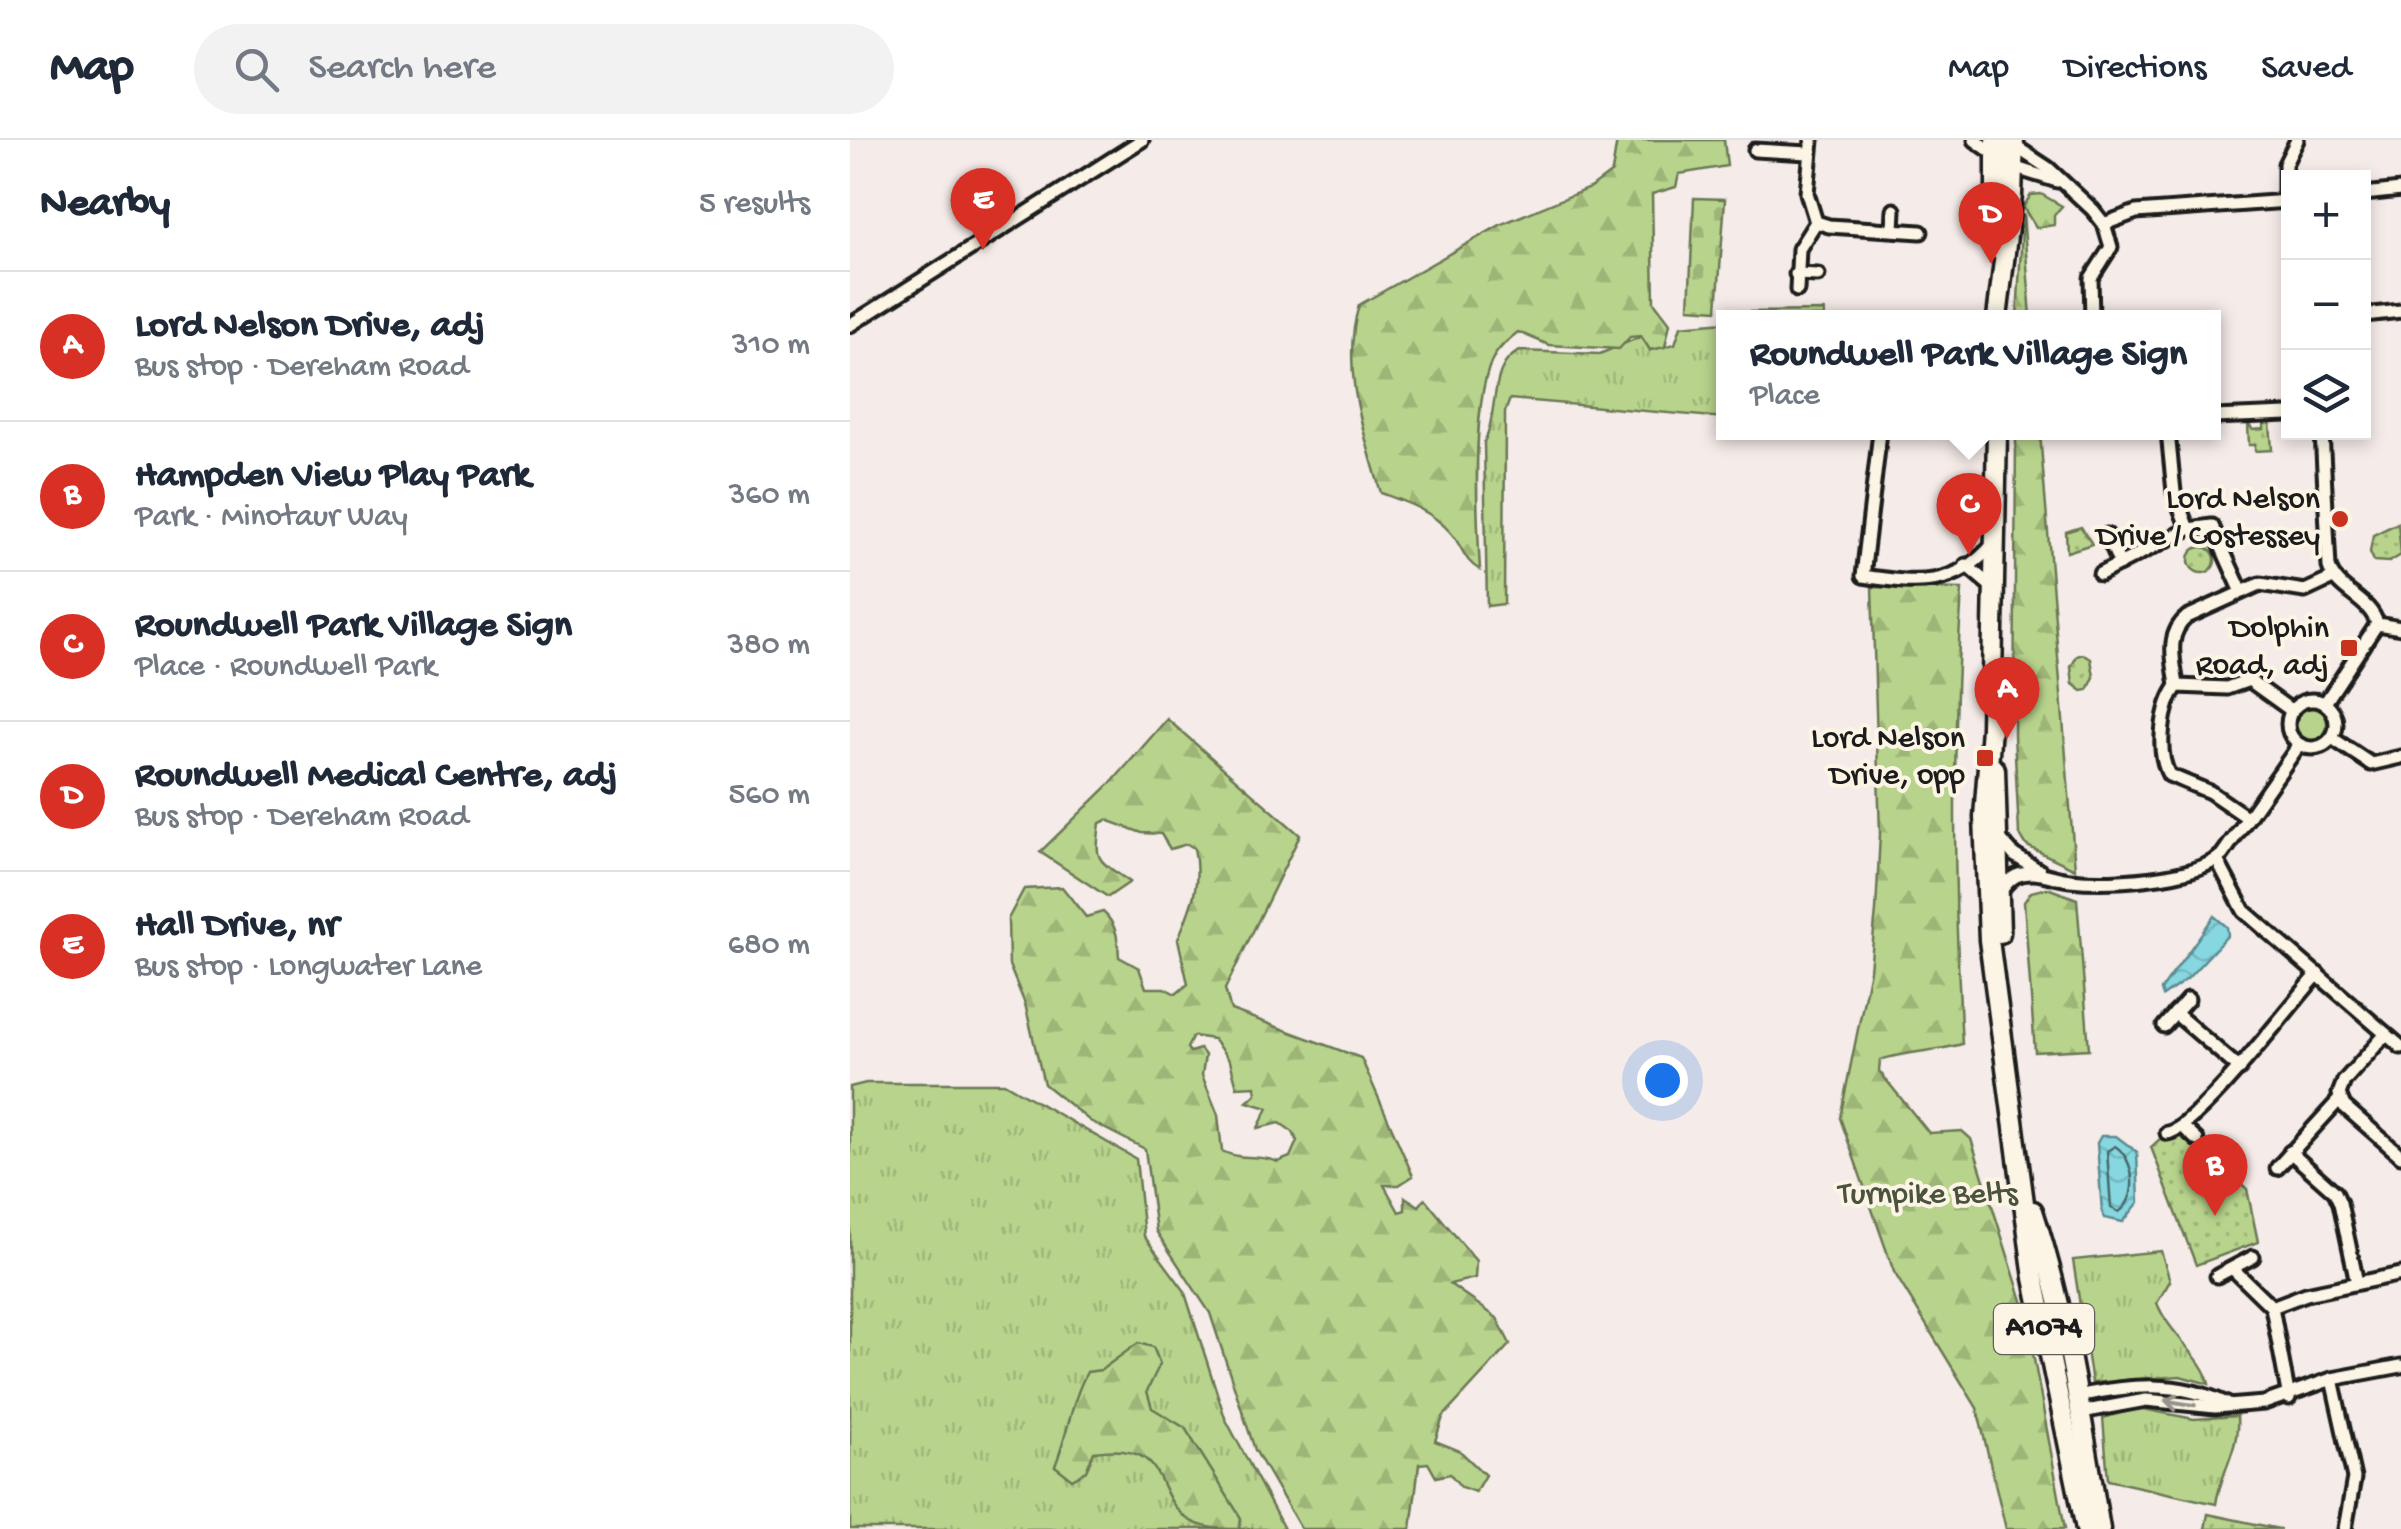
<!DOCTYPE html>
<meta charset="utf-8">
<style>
:root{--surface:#fff;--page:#f2f2f3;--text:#1f2937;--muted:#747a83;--line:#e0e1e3;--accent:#d93025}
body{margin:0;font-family:"Gochi Hand",sans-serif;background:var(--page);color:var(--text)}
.controls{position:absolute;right:30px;top:30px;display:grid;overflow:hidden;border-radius:0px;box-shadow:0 5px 15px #0003}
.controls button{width:90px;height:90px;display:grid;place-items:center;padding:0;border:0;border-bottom:2px solid var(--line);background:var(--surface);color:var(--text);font:50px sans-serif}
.you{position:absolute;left:812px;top:940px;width:35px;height:35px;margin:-25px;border:8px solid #fff;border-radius:50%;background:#1a73e8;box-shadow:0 0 0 15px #1a73e833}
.badge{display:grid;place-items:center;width:65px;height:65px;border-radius:50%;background:var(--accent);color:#fff;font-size:32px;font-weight:700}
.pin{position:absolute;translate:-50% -82px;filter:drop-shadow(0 2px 5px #0008)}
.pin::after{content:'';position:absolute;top:52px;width:35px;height:30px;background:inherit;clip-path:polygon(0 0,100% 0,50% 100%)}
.popup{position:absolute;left:866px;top:170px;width:505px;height:130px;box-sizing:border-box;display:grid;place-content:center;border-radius:0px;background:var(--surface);filter:drop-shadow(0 2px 8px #0005);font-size:32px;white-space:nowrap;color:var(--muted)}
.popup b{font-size:38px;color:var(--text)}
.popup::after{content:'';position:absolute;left:50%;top:100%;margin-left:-20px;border:20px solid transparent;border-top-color:var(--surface)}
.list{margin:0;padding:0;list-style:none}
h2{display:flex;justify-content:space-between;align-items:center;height:130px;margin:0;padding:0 40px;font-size:42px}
h2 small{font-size:32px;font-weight:400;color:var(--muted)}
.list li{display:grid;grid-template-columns:65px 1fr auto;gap:30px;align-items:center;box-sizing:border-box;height:150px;padding:0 40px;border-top:2px solid var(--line)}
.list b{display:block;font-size:38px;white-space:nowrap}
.list p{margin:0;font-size:32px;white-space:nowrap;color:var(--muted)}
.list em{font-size:32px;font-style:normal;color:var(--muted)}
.icon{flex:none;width:55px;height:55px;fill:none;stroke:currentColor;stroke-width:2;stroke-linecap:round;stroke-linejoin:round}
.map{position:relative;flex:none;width:1551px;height:1389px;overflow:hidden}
header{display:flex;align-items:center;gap:60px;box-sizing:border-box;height:140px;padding:0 50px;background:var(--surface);border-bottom:2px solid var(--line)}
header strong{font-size:48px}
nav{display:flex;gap:55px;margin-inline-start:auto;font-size:35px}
.search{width:700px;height:90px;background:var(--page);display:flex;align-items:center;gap:25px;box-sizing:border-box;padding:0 35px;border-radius:55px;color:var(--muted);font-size:38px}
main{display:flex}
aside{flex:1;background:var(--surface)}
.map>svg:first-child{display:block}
.grass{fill:url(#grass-tufts);stroke:#6a7854;stroke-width:2.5}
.forest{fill:url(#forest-firs);stroke:#6a7854;stroke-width:2.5;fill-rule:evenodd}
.cemetery{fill:url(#cemetery-stones);stroke:#6a7854;stroke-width:2.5}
.park{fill:url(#park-dots);stroke:#6a7854;stroke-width:2.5}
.water{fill:url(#water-waves);stroke:#5c8c92;stroke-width:2.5}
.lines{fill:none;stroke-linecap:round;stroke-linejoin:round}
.shore{stroke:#46676a;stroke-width:2.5}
.minor-casing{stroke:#1c1c1c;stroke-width:19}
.highway-casing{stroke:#1c1c1c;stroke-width:25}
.minor{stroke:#fcf5e5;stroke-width:11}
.highway{stroke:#fcf5e5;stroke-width:18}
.oneway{stroke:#97938b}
.poi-dot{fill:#c8321e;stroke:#fcf5e5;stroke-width:4}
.labels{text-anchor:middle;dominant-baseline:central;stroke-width:8;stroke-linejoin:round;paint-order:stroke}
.shield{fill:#fcf5e5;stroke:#5f5d58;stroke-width:2.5}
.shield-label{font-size:30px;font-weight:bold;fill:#1c1c1c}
.poi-label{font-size:32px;fill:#1c1c1c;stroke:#fcf5e5;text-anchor:end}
.park-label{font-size:32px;fill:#4b533e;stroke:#fcf5e5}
</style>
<header>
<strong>Map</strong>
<div class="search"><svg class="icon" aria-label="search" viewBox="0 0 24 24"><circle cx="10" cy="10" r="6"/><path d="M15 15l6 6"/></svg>Search here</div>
<nav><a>Map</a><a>Directions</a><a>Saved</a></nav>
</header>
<main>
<aside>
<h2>Nearby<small>5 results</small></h2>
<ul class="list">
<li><span class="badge">A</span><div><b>Lord Nelson Drive, adj</b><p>Bus stop · Dereham Road</p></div><em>310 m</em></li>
<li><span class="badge">B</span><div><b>Hampden View Play Park</b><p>Park · Minotaur Way</p></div><em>360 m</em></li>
<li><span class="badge">C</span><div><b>Roundwell Park Village Sign</b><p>Place · Roundwell Park</p></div><em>380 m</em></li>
<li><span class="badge">D</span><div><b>Roundwell Medical Centre, adj</b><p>Bus stop · Dereham Road</p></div><em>560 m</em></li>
<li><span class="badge">E</span><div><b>Hall Drive, nr</b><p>Bus stop · Longwater Lane</p></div><em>680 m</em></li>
</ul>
</aside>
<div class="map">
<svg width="1551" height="1389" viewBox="0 0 1551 1389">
<defs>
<pattern id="grass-tufts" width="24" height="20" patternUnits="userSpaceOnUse" patternTransform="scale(2.5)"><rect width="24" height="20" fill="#b8d48c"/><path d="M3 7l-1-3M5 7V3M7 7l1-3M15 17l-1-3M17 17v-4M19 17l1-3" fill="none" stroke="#9eb578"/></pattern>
<pattern id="forest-firs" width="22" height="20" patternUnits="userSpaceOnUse" patternTransform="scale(2.5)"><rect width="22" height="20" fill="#b8d48c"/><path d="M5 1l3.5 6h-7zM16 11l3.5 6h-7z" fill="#9eb578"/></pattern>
<pattern id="cemetery-stones" width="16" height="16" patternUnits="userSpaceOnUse" patternTransform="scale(2.5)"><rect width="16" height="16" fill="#b8d48c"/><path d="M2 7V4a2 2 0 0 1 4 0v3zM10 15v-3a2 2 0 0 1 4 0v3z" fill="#9eb578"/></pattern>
<pattern id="park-dots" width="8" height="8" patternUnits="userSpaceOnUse" patternTransform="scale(2.5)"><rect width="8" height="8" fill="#b8d48c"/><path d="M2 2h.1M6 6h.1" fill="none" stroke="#9eb578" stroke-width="1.8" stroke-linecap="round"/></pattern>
<pattern id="water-waves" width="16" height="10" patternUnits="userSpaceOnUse" patternTransform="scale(2.5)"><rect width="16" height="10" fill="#86d7e0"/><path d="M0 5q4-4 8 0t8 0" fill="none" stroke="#73b8c0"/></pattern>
</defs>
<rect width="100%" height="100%" fill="#f5ebe8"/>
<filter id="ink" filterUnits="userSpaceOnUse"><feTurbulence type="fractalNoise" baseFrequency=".01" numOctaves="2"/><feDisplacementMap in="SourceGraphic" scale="20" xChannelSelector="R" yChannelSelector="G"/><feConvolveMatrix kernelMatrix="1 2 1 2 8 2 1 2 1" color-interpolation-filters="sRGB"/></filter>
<g filter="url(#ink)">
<g class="grass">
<path d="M974,171v6h-77l2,-5z"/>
<path d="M874,182v96l-214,-19 -5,13 -1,192 -17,2 -3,-164c15,-28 4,-78 36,-91l80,3 42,-18 8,14 25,-6 6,-18z"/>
<circle cx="1460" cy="584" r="17"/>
<path d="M16,943h138l132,76 8,77 40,54 41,128 59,111h-434v-442z"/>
<path d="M1311,1111l9,30 -13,22c12,31 47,55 52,81l-29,-8 -88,7 -19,-123z"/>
<path d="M1288,1268l56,11 43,-3c3,33 -17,57 -21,88l-108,-24 -5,-62z"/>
</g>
<g class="forest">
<path d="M767,0h107l3,26 -48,8 -3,13 -24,7 2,108 16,21 -5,24 -15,3 -9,-14 -11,1 -11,12 -70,-4 -31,-13c-10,8 -20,16 -26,28 -21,45 -15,159 -12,210 -17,-10 -17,-23 -29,-37 -19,-22 -44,-31 -70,-40 -17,-61 -41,-124 -22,-188l143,-81 90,-37 20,-15z"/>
<path d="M1191,54l21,12 -8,9v10l-18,3 -13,-21 8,-12z"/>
<path d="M1173,74l8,103h-14z"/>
<path d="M1166,293h24l35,436 -48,-23 -8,-13 -5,-98z"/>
<path d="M1022,447l90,2c-10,153 -9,302 0,455 -28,8 -54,7 -82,16l-1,11 50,62 33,-2 9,8 54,171 40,219h-59l-29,-121 -83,-136 -54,-154 30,-148 6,-59 4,-77z"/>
<path d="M317,579l133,116 -75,154 6,21 130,48 52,118 -14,9h-15l15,27 6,-2v-13l14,9 6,-7 51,62 -1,17 -25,6 47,34 13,26 -67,73 -8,24 25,10 25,24 -10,17 -14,-5 -11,-13 -14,3 -8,-14 -9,1 -8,65h-110l-46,-79 -45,-137 -54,-82 -11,-82 -55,-28 -46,-37 -19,-80 -16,-39 -1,-46 16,-30 38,-2 24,30 17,-5c14,12 15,28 16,45l20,11 7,20h18l12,6 12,-10 -10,-45c13,-32 24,-55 16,-91l-7,-4 -17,5 -9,-15 -19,-1 -35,-13 -7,3c-5,39 -5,35 30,59l-22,15 -68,-45 73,-71zM343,896l20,3 17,22 7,26 18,-1 1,8 -9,8 21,6 -10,20 22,-5 13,9 4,9 -7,16 -12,5c-17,-8 -37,-1 -56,-11l-4,-36 -16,-40 3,-20 -5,-6 -10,3 -3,-4z"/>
<path d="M1197,748l30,11 12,150 -54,3 -11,-150 7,-10z"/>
<path d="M288,1203l15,4 7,17 -13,27 5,17 33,20 56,90 -2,11c-17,0 -38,0 -53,-11 -35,-27 -15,-77 -92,-66l-8,19 -14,8 -17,-13c13,-32 16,-64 32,-94l14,-2z"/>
</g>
<path class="cemetery" d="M844,58l31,1 -8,111 -28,-2z"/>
<g class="park">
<path d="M1414,283h6l2,27 -17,1v-6h-6l-1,-21 5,6 11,-1z"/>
<path d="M1548,383l3,32 -12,7 -15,-1 -4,-9 3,-17z"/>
<path d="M1231,387l11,17 -25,8 -1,-20z"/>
<circle cx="1352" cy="420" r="13"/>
<path d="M1233,514l8,5 3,18 -6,13 -6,1 -9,-7 -2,-17 6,-11z"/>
<path d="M1332,997l13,5 52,47 11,53 -62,23 -45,-118 10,-9z"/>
<path d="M1358,1374l71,15h2h-76z"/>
</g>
<g class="water">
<path d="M1364,776l13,11 1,8 -41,44 -24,17 -2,-6z"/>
<path d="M1251,996h15l21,16 2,50 -16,20 -18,-4 -3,-6 -5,-69z"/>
</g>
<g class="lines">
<path class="shore" d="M1265,1006c20,13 24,52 4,66l-8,-4 -4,-57z"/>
<g class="minor-casing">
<g id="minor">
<path d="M962,0l-5,53 9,29 13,4 92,6"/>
<path d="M1125,0l38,27 44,14"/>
<path d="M1160,3l38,25 45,42 11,14 7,23 -20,31 1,40"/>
<path d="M905,10l54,3"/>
<path d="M1514,54l37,-4"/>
<path d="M1435,62v-38l12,-24"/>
<path d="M1254,84l32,-12 152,-11"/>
<path d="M1043,89l1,-19"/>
<path d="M946,134l22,1"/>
<path d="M947,150l2,-41 17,-27"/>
<path d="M1514,175l37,-4"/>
<path d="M0,185l292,-185"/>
<path d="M1364,277l74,-3"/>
<path d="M1030,292l-17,144c53,8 92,13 130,-32"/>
<path d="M1318,292l6,60 14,37"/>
<path d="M1472,292l7,135c9,26 41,31 48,57l-52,79"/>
<path d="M1257,395l13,29"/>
<path d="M1116,425l27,23"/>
<path d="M1250,434l88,-45 24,-3 29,64"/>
<path d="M1527,484l24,4"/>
<path d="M1327,546c-3,-25 -12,-51 10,-69l73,-33 45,7 28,-13"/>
<circle cx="1462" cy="584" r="24"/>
<path d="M1482,598l39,26 30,-7"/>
<path d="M1398,678l-38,-26 -41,-17c-13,-24 -7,-69 8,-89l50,2 22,-8 43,31"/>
<path d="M1148,696l16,19 26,16"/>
<path d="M1367,720l27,51 157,136"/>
<path d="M1149,753c5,-6 9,-13 17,-17 17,-8 36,2 54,4 36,4 125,0 152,-25l77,-110"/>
<path d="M1325,873l65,56"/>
<path d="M1314,886l24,-27"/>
<path d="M1536,894l-42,47 -5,13 5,12 57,50"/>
<path d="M1334,988l13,12"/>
<path d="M1317,993c27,-2 125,-130 151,-159"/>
<path d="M1440,1012l45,40 5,11 17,80"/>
<path d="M1427,1028l62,-68"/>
<path d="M1383,1129l39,38"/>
<path d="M1367,1136l36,-19"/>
<path d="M1482,1239l22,99 -9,51"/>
<path d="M1228,1256c52,-11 100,-16 149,8"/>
<path d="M1439,1258l-17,-91 34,-13 95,-20"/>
<path d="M1231,1272l65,-12 69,7 49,-4 68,-24 69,-13"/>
</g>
</g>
<g class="highway-casing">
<g id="highway">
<path d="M1146,109v-109"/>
<path d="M1147,178l15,-123 2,-55"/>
<path d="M1147,292l-6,296 -7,89 5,123 45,338 52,251"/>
<path d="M1145,629l5,164"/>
<path d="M1183,1071c34,103 49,211 67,318"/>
</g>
</g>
<use href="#minor" class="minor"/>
<use href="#highway" class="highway"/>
</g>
<defs><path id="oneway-shaft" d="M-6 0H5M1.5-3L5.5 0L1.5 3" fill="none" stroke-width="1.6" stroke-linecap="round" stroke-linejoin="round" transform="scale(2.5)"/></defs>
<use class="oneway" href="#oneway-shaft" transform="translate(1330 1263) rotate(-171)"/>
</g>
<g class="poi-dot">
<circle cx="1490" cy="379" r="10"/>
<rect x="1489" y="498" width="20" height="20" rx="5"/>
<rect x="1125" y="608" width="20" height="20" rx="5"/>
</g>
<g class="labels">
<rect class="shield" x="1144" y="1164" width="100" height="50" rx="8"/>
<g class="shield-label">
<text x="1194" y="1189">A1074</text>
</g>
<g class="poi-label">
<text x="1470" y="361">Lord Nelson<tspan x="1470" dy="37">Drive / Costessey</tspan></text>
<text x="1479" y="490">Dolphin<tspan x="1479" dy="37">Road, adj</tspan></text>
<text x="1115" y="600">Lord Nelson<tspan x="1115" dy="37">Drive, opp</tspan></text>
</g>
<g class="park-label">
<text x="1078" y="1056">Turnpike Belts</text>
</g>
</g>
</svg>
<div class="controls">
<button>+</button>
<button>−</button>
<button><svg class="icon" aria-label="layers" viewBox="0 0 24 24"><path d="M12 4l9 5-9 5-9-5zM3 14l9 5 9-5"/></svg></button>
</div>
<div class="you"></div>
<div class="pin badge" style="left:1157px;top:599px">A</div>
<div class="pin badge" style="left:1365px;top:1076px">B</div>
<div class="pin badge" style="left:1119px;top:415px">C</div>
<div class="popup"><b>Roundwell Park Village Sign</b>Place</div>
<div class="pin badge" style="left:1141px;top:124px">D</div>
<div class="pin badge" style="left:133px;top:110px">E</div>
</div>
</main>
